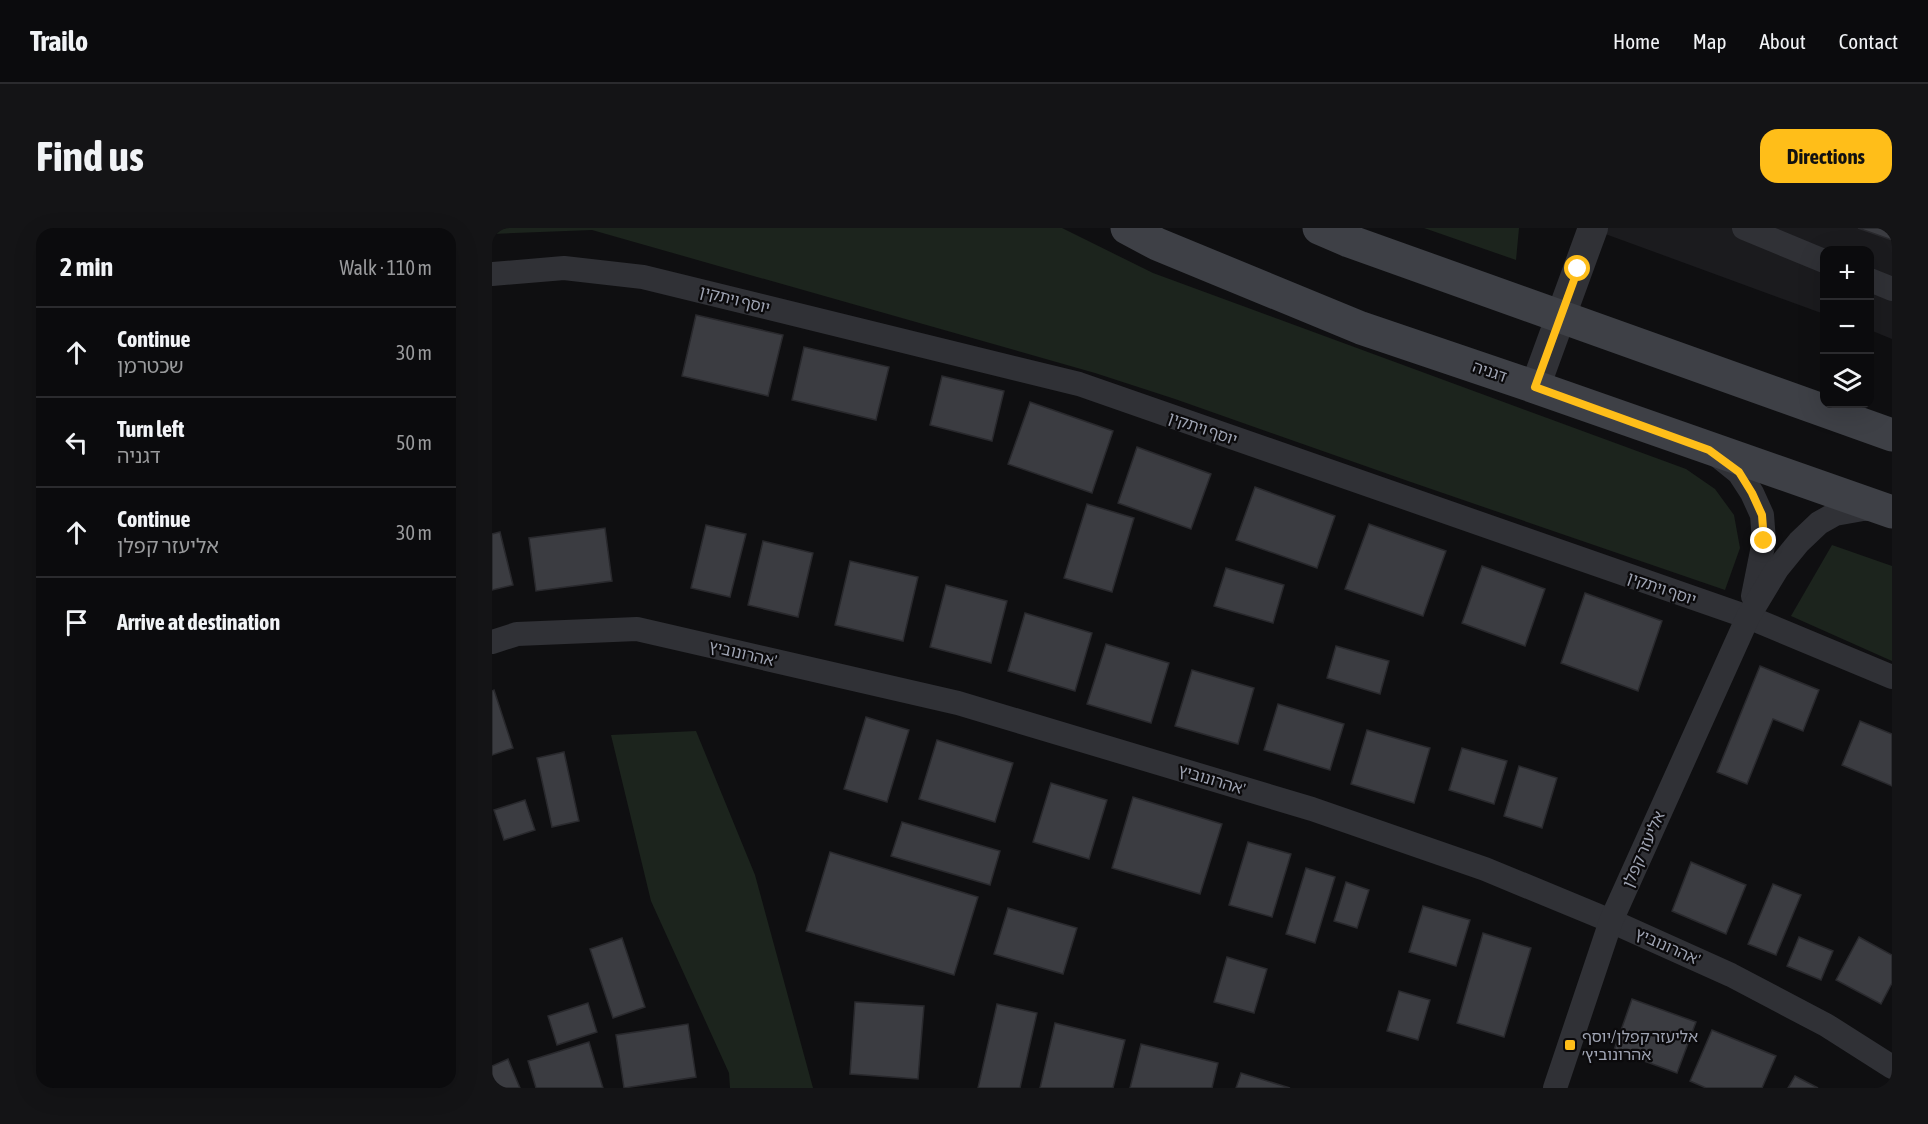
<!DOCTYPE html>
<meta charset="utf-8">
<style>
:root{--surface:#0b0b0d;--page:#141416;--text:#f1f3f6;--muted:#9a9b9d;--line:#2b2b2e;--accent:#ffbe19}
body{margin:0;font-family:"Asap Condensed","Noto Sans Hebrew",sans-serif;background:var(--page);color:var(--text)}
.controls{position:absolute;right:18px;top:18px;display:grid;overflow:hidden;border-radius:12px;box-shadow:0 6px 24px #0002}
.controls button{width:54px;height:54px;display:grid;place-items:center;padding:0;border:0;border-bottom:2px solid var(--line);background:var(--surface);color:var(--text);font:30px sans-serif}
.stop{position:absolute;width:18px;height:18px;margin:-14px;border:4px solid #ffbe19;border-radius:50%;background:#fff}
.stop.end{background:#ffbe19;border-color:#fff;box-shadow:0 2px 6px #0008}
.list{margin:0;padding:0;list-style:none}
h2{display:flex;justify-content:space-between;align-items:center;height:78px;margin:0;padding:0 24px;font-size:26px}
h2 small{font-size:20px;font-weight:400;color:var(--muted)}
.list li{display:grid;grid-template-columns:39px 1fr auto;gap:18px;align-items:center;box-sizing:border-box;height:90px;padding:0 24px;border-top:2px solid var(--line)}
.list b{display:block;font-size:22px;white-space:nowrap}
.list p{margin:0;font-size:20px;white-space:nowrap;color:var(--muted)}
.list em{font-size:20px;font-style:normal;color:var(--muted)}
.icon{flex:none;width:33px;height:33px;fill:none;stroke:currentColor;stroke-width:2;stroke-linecap:round;stroke-linejoin:round}
.map{position:relative;flex:none;width:1400px;height:860px;overflow:hidden;border-radius:18px}
header{display:flex;align-items:center;gap:36px;box-sizing:border-box;height:84px;padding:0 30px;background:var(--surface);border-bottom:2px solid var(--line)}
header strong{font-size:28px}
nav{display:flex;gap:33px;margin-inline-start:auto;font-size:21px}
.intro{display:flex;align-items:center;justify-content:space-between;box-sizing:border-box;height:144px;padding:0 36px}
h1{margin:0;font-size:42px}
.button{padding:15px 27px;border-radius:18px;background:var(--accent);color:#111;font-size:21px;font-weight:700}
main{display:flex;gap:36px;padding:0 36px}
aside{flex:1;background:var(--surface);border-radius:18px;box-shadow:0 6px 24px #0002}
.map>svg:first-child{display:block}
.built{fill:#1b1b1e}
.green{fill:#1c241d}
.building{fill:#3b3c41;stroke:#29292d;stroke-width:1.5}
.lines{fill:none;stroke-linecap:round;stroke-linejoin:round}
.minor{stroke:#303136;stroke-width:24}
.tertiary{stroke:#303136;stroke-width:30}
.secondary{stroke:#3e4046;stroke-width:33}
.route{stroke:#ffbe19;stroke-width:8}
.poi-dot{fill:#ffbe19;stroke:#0b0a0c;stroke-width:2}
.labels{text-anchor:middle;dominant-baseline:central;stroke-width:4.5;stroke-linejoin:round;paint-order:stroke}
.street-label{font-size:16px;fill:#9fa4b3;stroke:#0b0a0c}
.poi-label{font-size:16px;fill:#9fa4b3;stroke:#0b0a0c;text-anchor:start}
</style>
<header>
<strong>Trailo</strong>
<nav><a>Home</a><a>Map</a><a>About</a><a>Contact</a></nav>
</header>
<div class="intro"><h1>Find us</h1><a class="button">Directions</a></div>
<main>
<aside>
<h2>2 min<small>Walk · 110 m</small></h2>
<ul class="list">
<li><svg class="icon" aria-label="ahead" viewBox="0 0 24 24"><path d="M12 20V5M6 11l6-6 6 6"/></svg><div><b>Continue</b><p>שכטרמן</p></div><em>30 m</em></li>
<li><svg class="icon" aria-label="left" viewBox="0 0 24 24"><path d="M17 20v-9H6M10 6l-5 5 5 5"/></svg><div><b>Turn left</b><p>דגניה</p></div><em>50 m</em></li>
<li><svg class="icon" aria-label="ahead" viewBox="0 0 24 24"><path d="M12 20V5M6 11l6-6 6 6"/></svg><div><b>Continue</b><p>אליעזר קפלן</p></div><em>30 m</em></li>
<li><svg class="icon" aria-label="arrive" viewBox="0 0 24 24"><path d="M6 21V4h12l-3 4 3 4H6"/></svg><div><b>Arrive at destination</b></div></li>
</ul>
</aside>
<div class="map">
<svg width="1400" height="860" viewBox="0 0 1400 860">
<rect width="100%" height="100%" fill="#0f0f11"/>
<path class="built" d="M1097,0h303v111l-22,-9v-80h-46v64z"/>
<g class="green">
<path d="M0,0h570l91,45 533,196 29,20 19,26 6,33 -15,42 -317,-109 -233,-82 -80,-26 -503,-143 -100,4z"/>
<path d="M932,0h95l-3,32z"/>
<path d="M1340,317l60,21v95l-101,-45z"/>
<path d="M204,503l59,144 58,213h-83l-1,-15 -78,-172 -40,-166z"/>
</g>
<g class="building">
<path d="M1366,0h34v12z"/>
<path d="M204,87l87,20 -15,61 -86,-20z"/>
<path d="M312,119l85,20 -13,53 -84,-20z"/>
<path d="M450,148l62,15 -12,50 -62,-16z"/>
<path d="M538,174l83,29 -21,62 -84,-29z"/>
<path d="M645,219l74,27 -20,55 -73,-26z"/>
<path d="M763,259l80,29 -18,52 -81,-28z"/>
<path d="M595,276l47,14 -22,74 -48,-14z"/>
<path d="M877,296l77,27 -23,65 -78,-27z"/>
<path d="M214,297l40,9 -16,63 -39,-9z"/>
<path d="M113,300l7,53 -76,10 -7,-53z"/>
<path d="M8,304l13,53 -21,5v-56z"/>
<path d="M271,313l50,12 -15,64 -50,-12z"/>
<path d="M358,333l68,16 -15,64 -68,-16z"/>
<path d="M990,338l63,23 -20,57 -63,-23z"/>
<path d="M734,340l58,17 -11,38 -59,-17z"/>
<path d="M454,357l61,16 -16,62 -61,-16z"/>
<path d="M1093,365l77,28 -24,70 -77,-28z"/>
<path d="M533,385l67,20 -17,58 -67,-20z"/>
<path d="M614,416l63,19 -18,60 -64,-19z"/>
<path d="M844,418l53,15 -9,33 -53,-16z"/>
<path d="M1268,438l59,24 -16,41 -30,-12 -26,65 -30,-12z"/>
<path d="M700,442l62,18 -16,56 -63,-18z"/>
<path d="M2,462l19,58 -21,7v-64z"/>
<path d="M786,476l66,20 -14,46 -66,-20z"/>
<path d="M374,489l43,13 -22,72 -43,-13z"/>
<path d="M1368,493l32,13v52l-50,-21z"/>
<path d="M875,502l63,18 -16,55 -63,-19z"/>
<path d="M445,512l76,23 -18,59 -76,-23z"/>
<path d="M970,520l45,13 -13,43 -45,-14z"/>
<path d="M72,524l15,69 -27,6 -15,-69z"/>
<path d="M1027,538l38,12 -15,50 -38,-12z"/>
<path d="M559,555l56,17 -18,59 -56,-17z"/>
<path d="M641,569l89,27 -22,70 -88,-26z"/>
<path d="M33,572l10,30 -31,10 -10,-30z"/>
<path d="M410,594l98,29 -10,34 -99,-29z"/>
<path d="M756,614l43,12 -19,63 -43,-12z"/>
<path d="M338,624l148,45 -24,78 -148,-44z"/>
<path d="M1199,634l55,23 -20,49 -54,-23z"/>
<path d="M814,640l29,9 -20,66 -29,-9z"/>
<path d="M854,654l23,8 -12,38 -23,-7z"/>
<path d="M1281,656l28,11 -25,60 -28,-11z"/>
<path d="M931,678l47,14 -14,46 -47,-14z"/>
<path d="M516,680l69,20 -14,46 -69,-20z"/>
<path d="M991,705l48,15 -27,89 -47,-14z"/>
<path d="M1307,709l34,14 -12,29 -34,-14z"/>
<path d="M1367,709l33,18v28l-11,21 -45,-24z"/>
<path d="M130,710l23,69 -32,11 -23,-69z"/>
<path d="M735,729l40,12 -13,44 -40,-11z"/>
<path d="M907,763l31,9 -12,40 -31,-9z"/>
<path d="M1140,771l64,23 -19,51 -63,-23z"/>
<path d="M363,774l69,4 -6,73 -68,-5z"/>
<path d="M96,775l9,29 -40,13 -9,-29z"/>
<path d="M505,776l40,9 -17,75h-42z"/>
<path d="M563,795l70,17 -12,48h-73z"/>
<path d="M196,796l8,53 -72,11 -8,-53z"/>
<path d="M1220,802l64,26 -14,32h-56l-16,-7z"/>
<path d="M97,814l14,46h-67l-8,-27z"/>
<path d="M649,816l77,19 -6,25h-82z"/>
<path d="M16,831l12,29h-28v-22z"/>
<path d="M749,845l49,15h-54z"/>
<path d="M1303,848l23,12h-30z"/>
</g>
<g class="lines">
<g class="minor">
<path d="M1252,0l80,33"/>
<path d="M0,46l72,-6 79,9 436,107 669,233 144,60"/>
<path d="M1378,52l22,9"/>
<path d="M1226,228l21,17 13,20 10,22 2,26 -11,55"/>
<path d="M0,414l25,-8 120,-5 321,74 354,106 173,60 126,52 120,54 95,50 66,42"/>
<path d="M1063,860l56,-167 137,-304 29,-48 22,-27 20,-19 16,-9 28,-5h11"/>
</g>
<path class="tertiary" d="M1043,159l58,-159"/>
<g class="secondary">
<path d="M635,0l30,16 204,84 174,59 357,125"/>
<path d="M827,0l30,13 543,194"/>
</g>
</g>
<g class="lines">
<path class="route" d="M1086,41l-43,118 174,63 30,22 13,21 10,22 2,26"/>
</g>
<rect class="poi-dot" x="1072" y="811" width="12" height="12" rx="3"/>
<g class="labels">
<g class="street-label">
<text transform="translate(243 71) rotate(14)">יוסף ויתקין</text>
<text transform="translate(998 143) rotate(19)">דגניה</text>
<text transform="translate(711 200) rotate(19)">יוסף ויתקין</text>
<text transform="translate(1170 360) rotate(19)">יוסף ויתקין</text>
<text transform="translate(251 425) rotate(13)">אהרונוביץ'</text>
<text transform="translate(720 551) rotate(17)">אהרונוביץ'</text>
<text transform="translate(1151 621) rotate(-66)">אליעזר קפלן</text>
<text transform="translate(1176 718) rotate(24)">אהרונוביץ'</text>
</g>
<g class="poi-label">
<text x="1090" y="808">אליעזר קפלן/יוסף<tspan x="1090" dy="18">אהרונוביץ׳</tspan></text>
</g>
</g>
</svg>
<div class="controls">
<button>+</button>
<button>−</button>
<button><svg class="icon" aria-label="layers" viewBox="0 0 24 24"><path d="M12 4l9 5-9 5-9-5zM3 14l9 5 9-5"/></svg></button>
</div>
<div class="stop" style="left:1086px;top:41px"></div>
<div class="stop end" style="left:1272px;top:313px"></div>
</div>
</main>
